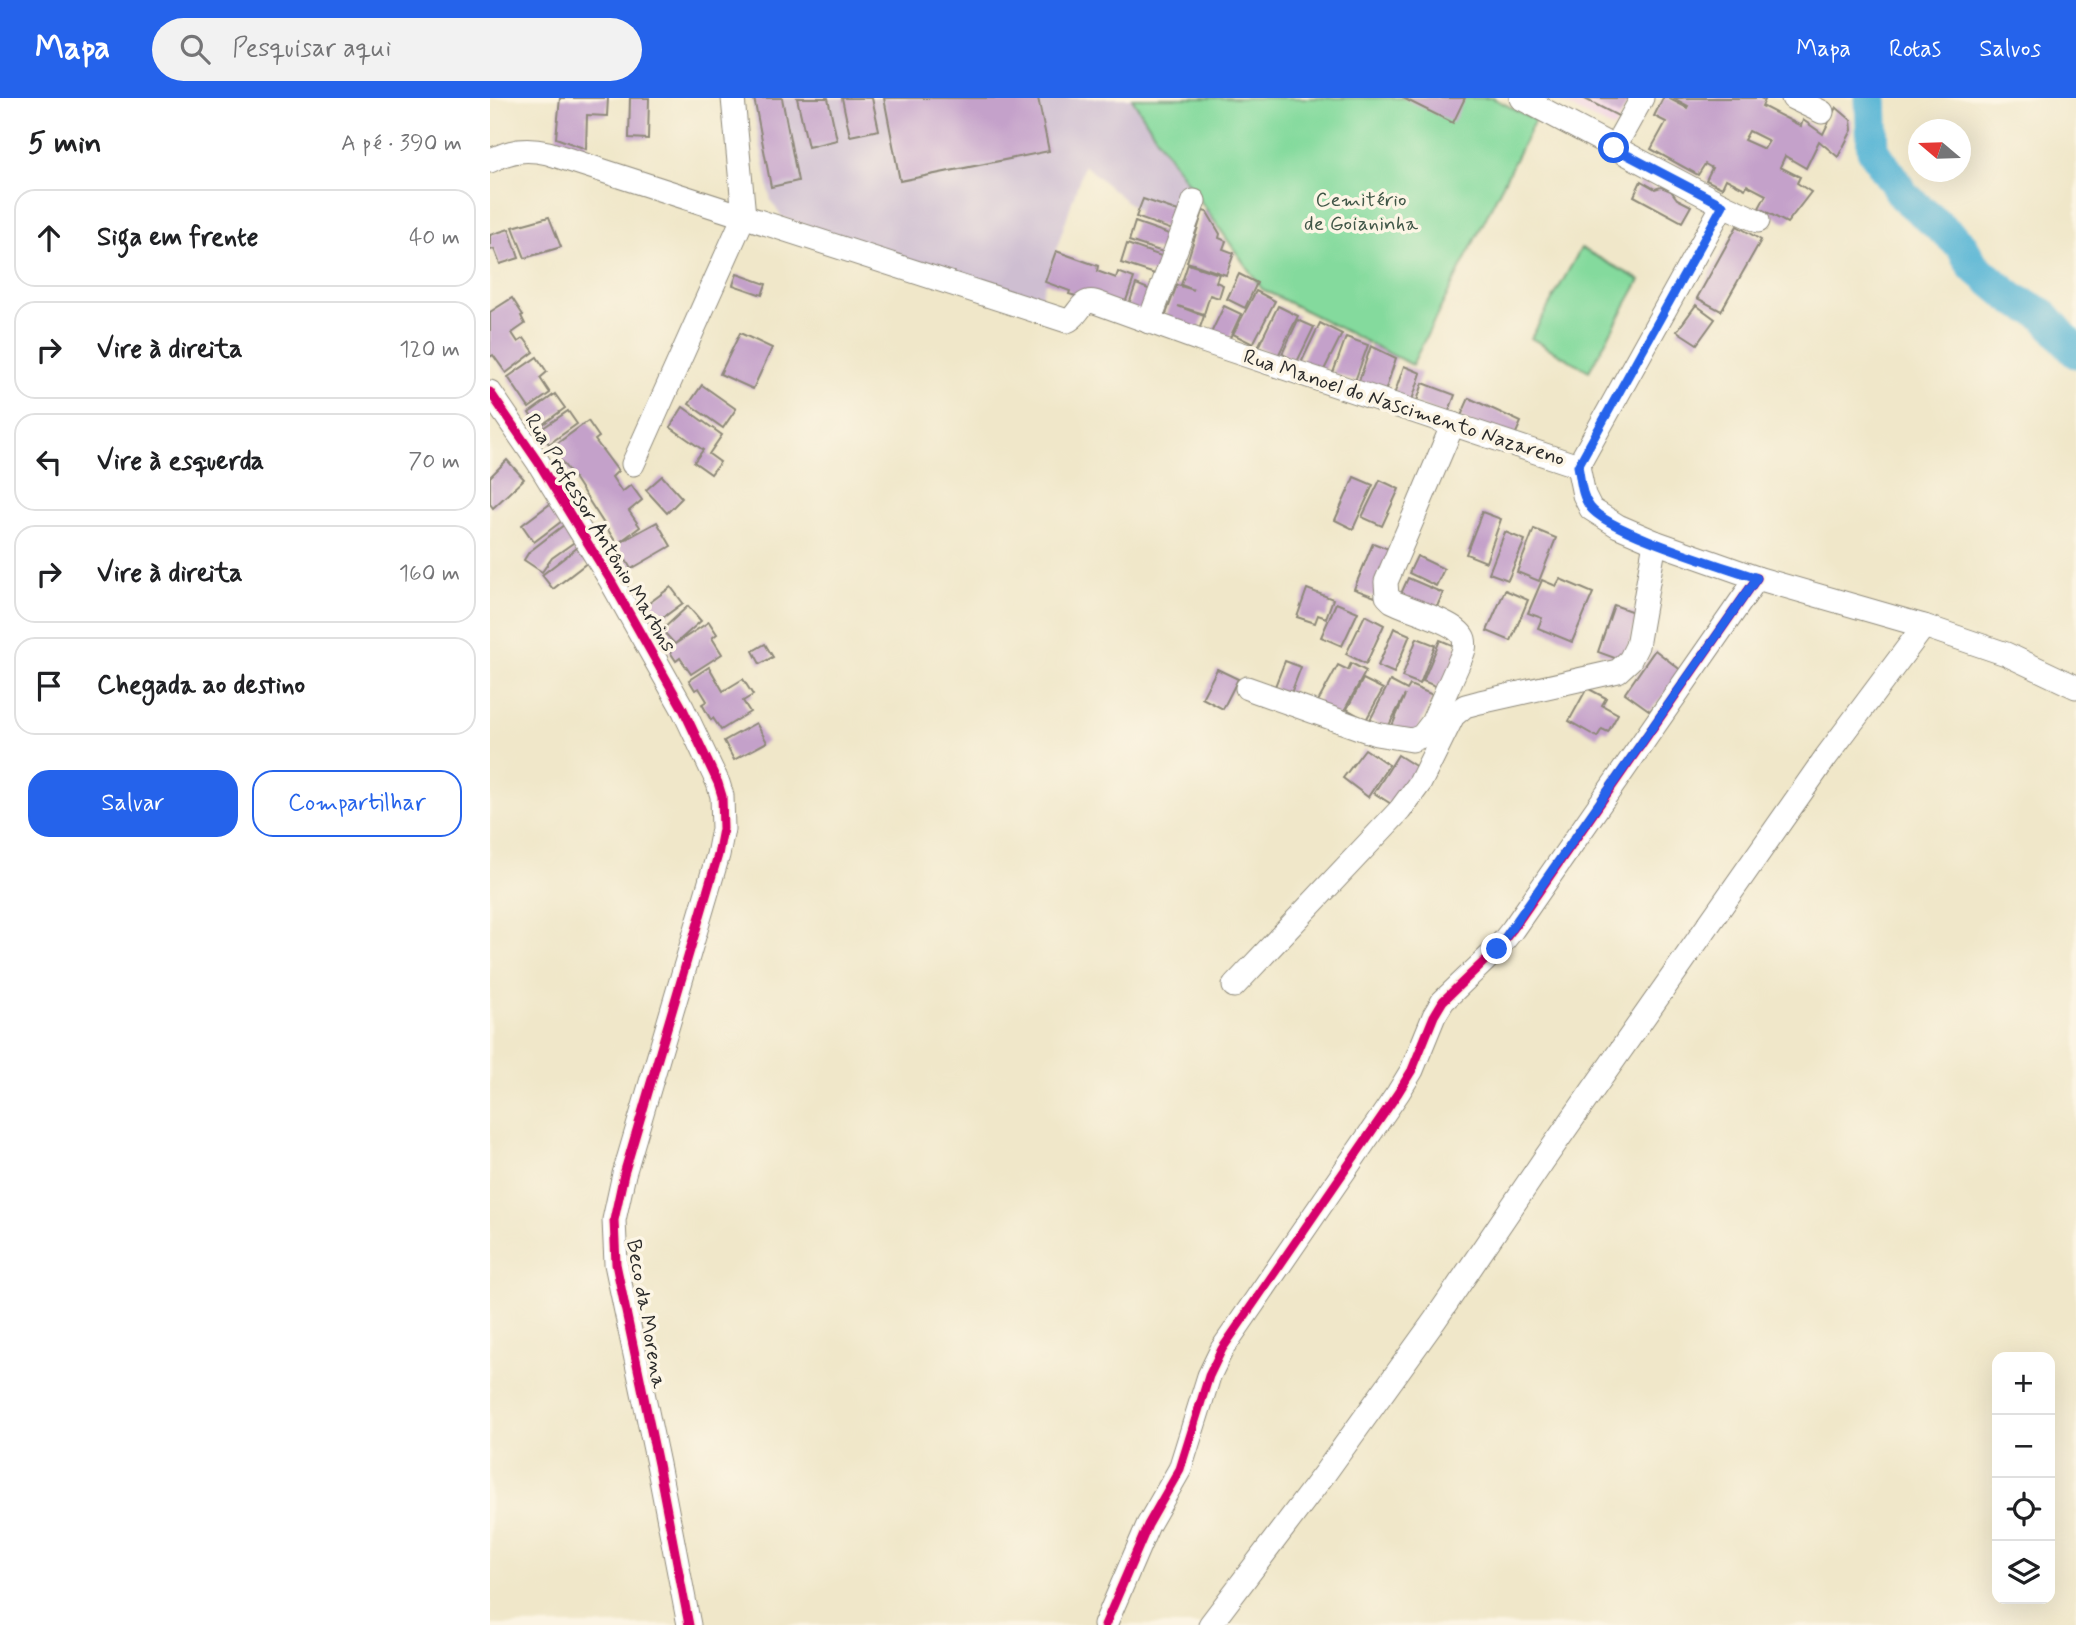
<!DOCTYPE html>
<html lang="pt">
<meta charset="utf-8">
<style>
:root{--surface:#fff;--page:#f2f2f2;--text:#202124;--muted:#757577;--line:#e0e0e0;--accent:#2563eb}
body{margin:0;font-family:Mynerve,sans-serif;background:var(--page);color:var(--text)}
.controls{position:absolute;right:21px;bottom:21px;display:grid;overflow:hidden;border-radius:14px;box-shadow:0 7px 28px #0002}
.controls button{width:63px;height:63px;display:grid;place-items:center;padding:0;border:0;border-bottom:2px solid var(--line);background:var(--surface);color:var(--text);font:35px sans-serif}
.compass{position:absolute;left:1418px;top:21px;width:63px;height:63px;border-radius:50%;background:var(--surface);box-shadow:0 7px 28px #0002;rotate:289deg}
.stop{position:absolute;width:21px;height:21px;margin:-16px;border:5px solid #2563eb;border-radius:50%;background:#fff}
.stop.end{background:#2563eb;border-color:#fff;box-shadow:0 2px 7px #0008}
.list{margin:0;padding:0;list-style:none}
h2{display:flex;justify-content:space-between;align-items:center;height:91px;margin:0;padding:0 28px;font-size:30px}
h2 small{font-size:23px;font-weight:400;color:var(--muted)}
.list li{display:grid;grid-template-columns:46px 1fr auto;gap:21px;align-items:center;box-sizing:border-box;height:98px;margin:0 14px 14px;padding:0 14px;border:2px solid var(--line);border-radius:21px}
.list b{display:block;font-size:26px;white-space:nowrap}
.list em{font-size:23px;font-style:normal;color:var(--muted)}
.actions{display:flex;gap:14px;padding:21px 28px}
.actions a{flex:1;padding:16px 0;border:2px solid var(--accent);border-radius:21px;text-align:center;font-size:24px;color:var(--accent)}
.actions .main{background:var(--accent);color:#fff}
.icon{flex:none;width:38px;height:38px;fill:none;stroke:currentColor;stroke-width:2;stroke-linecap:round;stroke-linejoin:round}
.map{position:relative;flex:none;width:1586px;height:1527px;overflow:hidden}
header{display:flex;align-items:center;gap:42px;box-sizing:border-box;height:98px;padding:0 35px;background:var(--accent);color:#fff}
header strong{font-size:33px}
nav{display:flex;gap:38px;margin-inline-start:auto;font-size:24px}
.search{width:490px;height:63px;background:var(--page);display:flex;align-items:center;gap:18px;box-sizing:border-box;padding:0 24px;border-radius:38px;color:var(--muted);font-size:26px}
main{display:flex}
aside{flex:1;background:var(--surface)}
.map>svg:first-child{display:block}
.built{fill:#f0d0e4}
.industrial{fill:#cebed1}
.green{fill:#84da9d;stroke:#588264;stroke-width:2}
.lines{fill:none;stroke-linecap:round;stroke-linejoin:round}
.river{stroke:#57b5d5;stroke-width:33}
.building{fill:#c4a1ca;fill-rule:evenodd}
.minor-casing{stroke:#8e897a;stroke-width:25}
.minor{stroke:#fff;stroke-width:23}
.cycleway-casing{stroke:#fcf5e5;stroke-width:13}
.cycleway{stroke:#d6006c;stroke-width:9}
.route{stroke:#2563eb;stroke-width:9}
.labels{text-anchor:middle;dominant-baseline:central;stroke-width:7;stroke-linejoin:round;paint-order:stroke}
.park-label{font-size:21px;fill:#415748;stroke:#fcf5e5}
.street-label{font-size:21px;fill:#2b2b2b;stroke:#fcf5e5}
</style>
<header>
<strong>Mapa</strong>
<div class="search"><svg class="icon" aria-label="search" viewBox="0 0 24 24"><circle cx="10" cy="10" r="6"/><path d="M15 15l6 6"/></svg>Pesquisar aqui</div>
<nav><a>Mapa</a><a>Rotas</a><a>Salvos</a></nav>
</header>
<main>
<aside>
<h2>5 min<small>A pé · 390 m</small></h2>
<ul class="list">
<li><svg class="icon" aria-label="ahead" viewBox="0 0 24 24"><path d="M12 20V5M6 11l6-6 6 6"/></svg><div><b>Siga em frente</b></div><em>40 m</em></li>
<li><svg class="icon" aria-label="right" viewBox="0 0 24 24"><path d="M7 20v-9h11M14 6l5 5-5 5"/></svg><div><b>Vire à direita</b></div><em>120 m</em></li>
<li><svg class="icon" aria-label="left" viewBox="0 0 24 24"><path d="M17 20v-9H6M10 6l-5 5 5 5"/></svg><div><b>Vire à esquerda</b></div><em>70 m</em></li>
<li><svg class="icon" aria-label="right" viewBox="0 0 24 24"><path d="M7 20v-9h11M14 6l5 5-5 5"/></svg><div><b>Vire à direita</b></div><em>160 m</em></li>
<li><svg class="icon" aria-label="arrive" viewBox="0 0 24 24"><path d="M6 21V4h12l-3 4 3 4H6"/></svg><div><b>Chegada ao destino</b></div></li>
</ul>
<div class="actions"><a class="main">Salvar</a><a>Compartilhar</a></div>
</aside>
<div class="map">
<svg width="1586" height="1527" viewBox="0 0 1586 1527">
<rect width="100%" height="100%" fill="#fcf5e5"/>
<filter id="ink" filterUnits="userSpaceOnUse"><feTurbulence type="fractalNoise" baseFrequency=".0143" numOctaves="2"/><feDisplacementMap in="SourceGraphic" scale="14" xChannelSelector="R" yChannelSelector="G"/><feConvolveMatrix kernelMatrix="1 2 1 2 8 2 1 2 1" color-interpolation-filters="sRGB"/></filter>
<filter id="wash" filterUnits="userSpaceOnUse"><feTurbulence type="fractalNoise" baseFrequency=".00686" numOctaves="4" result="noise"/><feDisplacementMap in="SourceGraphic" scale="28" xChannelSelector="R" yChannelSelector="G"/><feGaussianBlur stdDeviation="1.57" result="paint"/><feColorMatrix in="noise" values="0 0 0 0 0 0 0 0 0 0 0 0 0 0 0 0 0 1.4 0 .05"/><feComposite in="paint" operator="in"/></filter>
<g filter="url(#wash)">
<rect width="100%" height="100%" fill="#f0e7c9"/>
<path class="built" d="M1062,0h78l-16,31z"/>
<path class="industrial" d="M261,0h381l30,48 31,42 -9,25 -41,-14 -5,12 -54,-46 -47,143 -255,-91 -11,-16z"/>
<g class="green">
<path d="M642,0h361l42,22 -123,245 -150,-76 -100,-143z"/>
<path d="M1091,150l59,32 -51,91 -58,-33z"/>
</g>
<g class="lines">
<path class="river" d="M1381,0l2,52 31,46 57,49 12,21 40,33 30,15 33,38"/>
</g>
<g id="blocks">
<g class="building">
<path d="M70,0h48l-1,18 -20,-1 -1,34 -30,-11z"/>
<path d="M140,0h19l-1,41 -19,-1z"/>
<path d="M264,0h28l16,83 -27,6z"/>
<path d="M307,0h31l9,42 -29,7z"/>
<path d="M352,0h30l7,32 -29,6z"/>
<path d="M394,0h154l11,53 -149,30z"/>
<path d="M913,0h62l-12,25z"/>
<path d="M1093,0h47l-10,19z"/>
<path d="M1173,0h5l19,10 1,-2 -15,-8h87l5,2 -3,6 39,20 2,-6 20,14 13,-27 15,13 1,10 -14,27 -19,-16 -13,27 -21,-12 -5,11 20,10 -3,6 14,9 -24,31 -28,-15 7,-13 -19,-10 -2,4 -19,-10 -4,9 -16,-8 6,-12 -7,-4 -7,11 -47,-26 15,-27 -12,-6zM1259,33l20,10 -5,8 -20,-9z"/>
<path d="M1151,83l14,8 6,-2 10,4 6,8 14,7 -9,16 -48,-26z"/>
<path d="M653,101l41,14 -6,19 -42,-15z"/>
<path d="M713,113l4,1 13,22 -1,4 7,3 -3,8 11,4 -8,22 -39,-13z"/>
<path d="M59,119l12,30 -36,11 -12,-31z"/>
<path d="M645,124l37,13 -6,18 -37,-12z"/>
<path d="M1247,128l24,14 -40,71 -24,-13z"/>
<path d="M19,131l10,29 -19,6 -6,-15 -4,1v-15z"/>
<path d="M637,146l40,14 -6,18 -40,-13z"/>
<path d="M566,153l42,15 -1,5 19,7 2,-6 16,6 -11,31 -54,-15 1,-3 -25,-9z"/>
<path d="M698,166l31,10 -3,8 7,3 -4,13 -9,-3 -6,19 -26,-8 26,10 -7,20 -35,-11 15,-40 17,5 -13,-5z"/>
<path d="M247,176l29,10 -4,11 -29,-10z"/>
<path d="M749,176l18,9 -12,25 -18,-9z"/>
<path d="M646,186l15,6 -9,26 -15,-6z"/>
<path d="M766,193l19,10 -22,43 -20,-10z"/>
<path d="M22,200l11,17 -2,1 4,8 -13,9 6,9 6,-4 10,14 -28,21 -13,-18 -3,2v-45z"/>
<path d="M1206,207l19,14 -18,25 -20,-13z"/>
<path d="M734,208l17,8 -13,28 -17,-9z"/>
<path d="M788,208l20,10 -20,40 -20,-9z"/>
<path d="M808,222l16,7 -17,35 -15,-8z"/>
<path d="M830,225l22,11 -20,40 -21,-11z"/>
<path d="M250,235l32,15 -19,41 -33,-15z"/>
<path d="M856,239l22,8 -13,36 -22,-8z"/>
<path d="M881,248l25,12 -13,40 -27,-8z"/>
<path d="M47,259l10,15 -7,6 10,15 -21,15 -21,-31z"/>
<path d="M914,268l17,7 -10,30 -18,-5z"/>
<path d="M933,285l32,12 -8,21 -31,-12z"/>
<path d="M212,287l34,24 -13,19 -34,-24z"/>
<path d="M65,296l10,14 -26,19 -10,-14z"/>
<path d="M979,300l52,24 -9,20 -52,-24z"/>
<path d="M193,309l39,28 -13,19 11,8 -9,12 -17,-12 9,-12 -33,-23z"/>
<path d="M78,313l9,13 -28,20 -9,-14z"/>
<path d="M98,323l11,16 -4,3 23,31 -6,6 10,15 9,-7 11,15 -13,11 11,16 -23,17 -42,-65 -24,-31z"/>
<path d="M17,362l17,19 -31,29 -3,-4v-27z"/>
<path d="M172,378l20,22 -15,15 -21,-23z"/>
<path d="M864,379l19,8 -20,44 -18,-9z"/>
<path d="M890,382l19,9 -17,37 -20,-9z"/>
<path d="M60,406l12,17 -28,21 -12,-17z"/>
<path d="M992,414l19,7 -15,43 -20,-8z"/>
<path d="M79,423l11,17 -28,20 -10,14 -18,-12 5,-8z"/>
<path d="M167,424l14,24 -40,23 -14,-25z"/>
<path d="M1044,431l22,9 -17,43 -22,-9z"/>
<path d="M1015,434l20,8 -17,40 -19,-7z"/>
<path d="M883,445l21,8 -19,46 -21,-8z"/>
<path d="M87,450l11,14 -35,27 -11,-14z"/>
<path d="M927,458l27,13 -8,17 -27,-13z"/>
<path d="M918,480l35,15 -8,18 -35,-15z"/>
<path d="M1070,481l33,14 -21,49 -34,-14 4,-10 -14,-5 14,-33 14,6z"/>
<path d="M181,489l12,16 -26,19 -12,-16z"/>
<path d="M817,491l26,10 -7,19 -8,-3 -3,8 -18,-6z"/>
<path d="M1015,492l23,10 -17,41 -24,-10z"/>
<path d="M846,505l22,9 -16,34 -21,-9z"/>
<path d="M1124,507l25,9 -16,47 -25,-9z"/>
<path d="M198,508l13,15 -26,23 34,-22 8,12 -5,4 10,16 -31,20 -11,-16 -4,3 -8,-12 7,-5 -13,-14z"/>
<path d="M875,517l19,10 -18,39 -20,-10z"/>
<path d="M904,530l16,7 -16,38 -16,-7z"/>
<path d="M927,540l18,7 -15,39 -18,-7z"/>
<path d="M950,542l22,9 -17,41 -22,-9z"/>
<path d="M275,546l8,13 -13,7 -7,-13z"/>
<path d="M1165,552l28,22 -33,39 -25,-18z"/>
<path d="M795,563l16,6 -11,29 -16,-7z"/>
<path d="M861,565l15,8 -26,47 -24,-13 22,-40 10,5z"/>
<path d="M219,569l14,24 20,-12 10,16 -10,6 7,11 -29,18 -8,-12 -2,2 -9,-16 5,-3 -8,-13 -4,2 -6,-10z"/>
<path d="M727,571l21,10 -15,30 -21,-11z"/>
<path d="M873,581l20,10 -17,31 -19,-11z"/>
<path d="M900,583l17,9 3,-5 23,10 -18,41 -23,-10 13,-31 -18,34 -17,-9z"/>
<path d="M1097,590l19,10 -4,7 16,9 -10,18 -6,-3 -5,8 -28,-16z"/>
<path d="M266,625l11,19 -33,18 -10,-19z"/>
<path d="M875,651l24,16 -21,32 -25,-19z"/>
<path d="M908,657l22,14 -24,38 -22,-14z"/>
</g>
</g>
</g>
<g filter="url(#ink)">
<use href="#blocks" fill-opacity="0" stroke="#8e897a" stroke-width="2"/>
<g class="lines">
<g class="minor-casing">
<g id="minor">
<path d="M1031,0l202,107 35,16"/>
<path d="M1303,0l29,14"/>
<path d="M1124,50l28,-50"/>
<path d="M0,63c21,-11 36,-13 58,-8l519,168c12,-4 13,-23 28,-19l105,38 378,126"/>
<path d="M659,224l45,-121"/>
<path d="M0,294l48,70 73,119 72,128 35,74 4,13 1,33 -5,26 -94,319 -10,46 2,44 42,200 31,161"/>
<path d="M143,366l111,-248 -11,-118"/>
<path d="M1088,368l6,29 7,14 27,17 37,16 102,36 167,48 82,28 70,33"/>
<path d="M1088,368l145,-261"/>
<path d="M757,590l129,46 36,6 10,-4 10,-13 28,-63c3,-7 6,-13 4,-21 -5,-17 -56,-29 -72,-38l-5,-5 -1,-14 67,-158"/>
<path d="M744,888l166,-176 20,-27 33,-67 12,-10 15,-4 138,-31 12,-11 7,-14 18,-104"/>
<path d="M615,1527l43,-100 32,-56 29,-93 13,-27 176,-256 14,-23 22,-54 9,-15 54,-52 16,-20 244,-351"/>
<path d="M720,1527l115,-152 110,-153 108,-159 283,-404 98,-131"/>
</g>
</g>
<use href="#minor" class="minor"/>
<g class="cycleway-casing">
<g id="cycleway">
<path d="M0,294l48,70 73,119 72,128 35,74 4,13 1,33 -5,26 -94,319 -10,46 2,44 42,200 31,161"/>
<path d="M615,1527l43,-100 32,-56 29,-93 13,-27 176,-256 14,-23 22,-54 9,-15 54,-52 16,-20 244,-351"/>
</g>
</g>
<use href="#cycleway" class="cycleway"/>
</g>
</g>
<g class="lines" filter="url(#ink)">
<path class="route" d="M1007,851l260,-371c-34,-12 -149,-46 -167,-71 -9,-12 -9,-27 -12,-41l145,-261 -109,-57"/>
</g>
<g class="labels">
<g class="park-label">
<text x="871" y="102">Cemitério<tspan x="871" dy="24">de Goianinha</tspan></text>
</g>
<g class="street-label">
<text transform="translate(914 310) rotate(18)">Rua Manoel do Nascimento Nazareno</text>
<text transform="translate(110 435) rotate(59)">Rua Professor Antônio Martins</text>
<text transform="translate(156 1216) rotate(80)">Beco da Morena</text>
</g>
</g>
</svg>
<div class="controls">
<button>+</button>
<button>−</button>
<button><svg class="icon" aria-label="locate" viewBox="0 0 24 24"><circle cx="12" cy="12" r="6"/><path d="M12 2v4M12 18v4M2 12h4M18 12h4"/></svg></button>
<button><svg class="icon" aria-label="layers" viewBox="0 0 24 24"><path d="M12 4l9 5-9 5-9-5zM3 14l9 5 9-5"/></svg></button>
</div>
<svg class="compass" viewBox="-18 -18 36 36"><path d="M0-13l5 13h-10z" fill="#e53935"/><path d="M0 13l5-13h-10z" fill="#757577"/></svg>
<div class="stop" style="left:1124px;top:50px"></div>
<div class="stop end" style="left:1007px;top:851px"></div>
</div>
</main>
